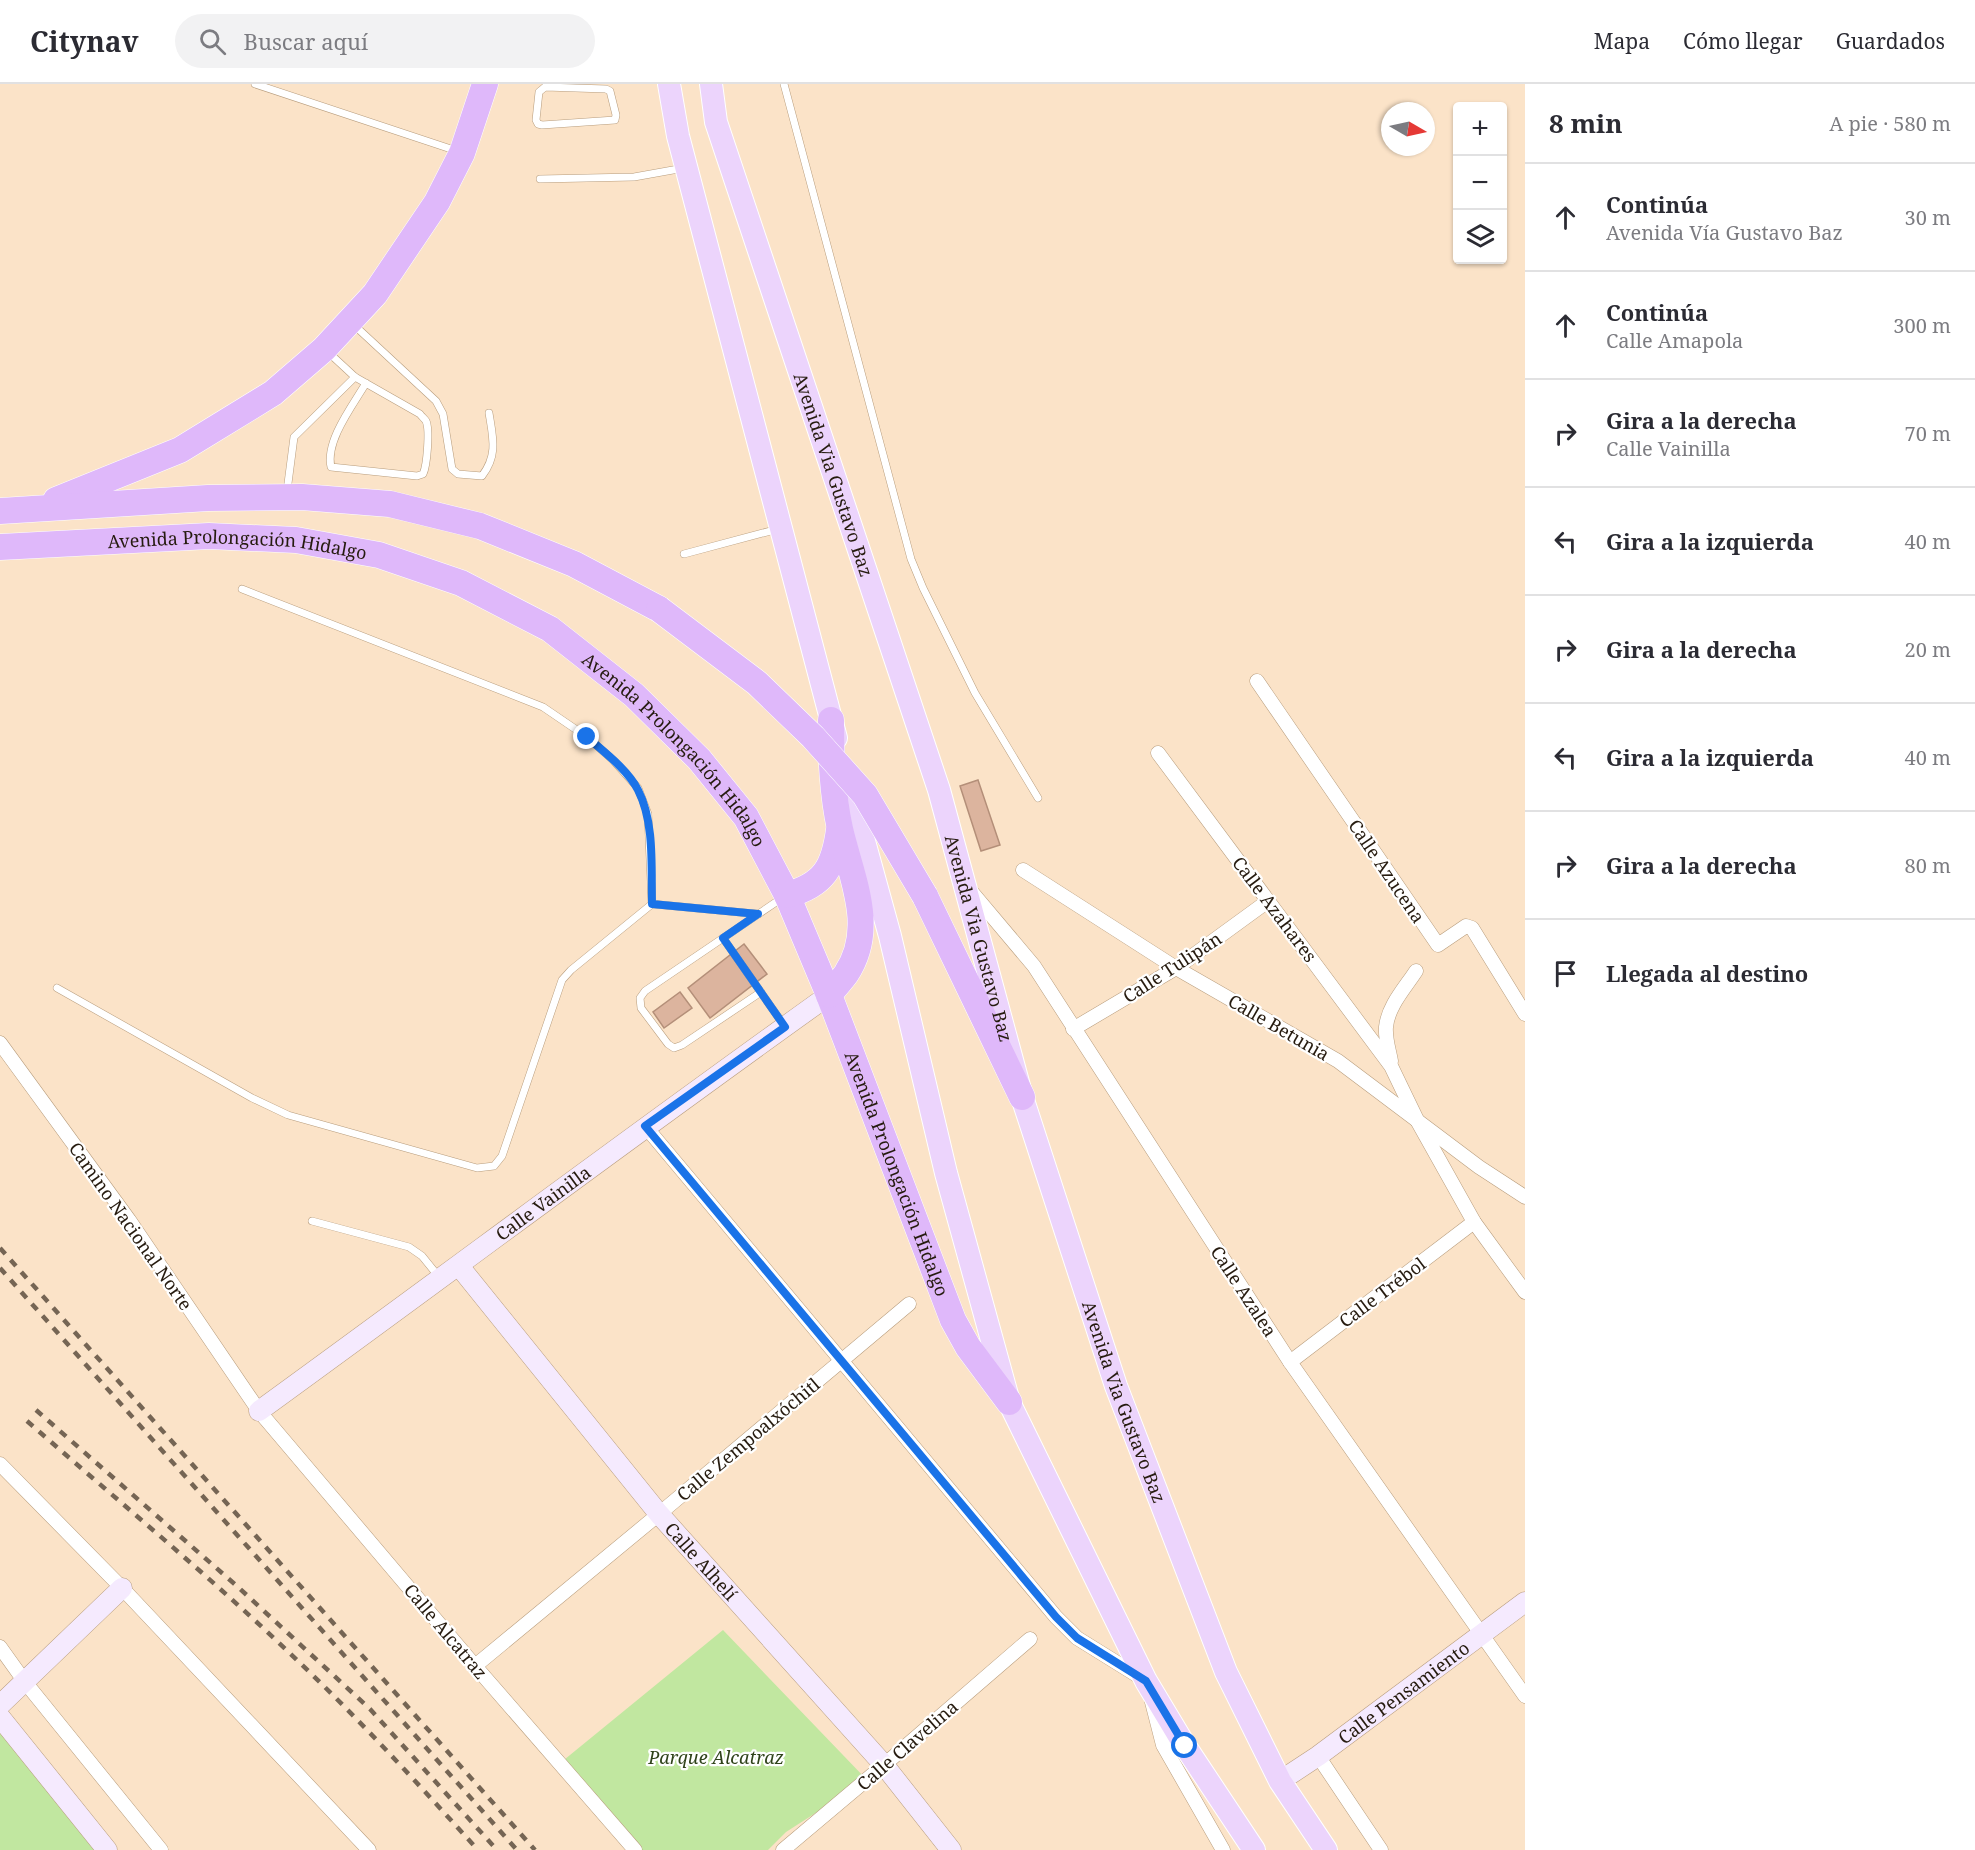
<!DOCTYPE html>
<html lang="es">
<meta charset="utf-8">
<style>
:root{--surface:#fff;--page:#f2f2f3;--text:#2b2b33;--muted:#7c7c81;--line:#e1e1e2}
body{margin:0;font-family:"Noto Serif",serif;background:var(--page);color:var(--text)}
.controls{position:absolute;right:18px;top:18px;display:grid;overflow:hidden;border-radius:6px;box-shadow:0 2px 4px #0004}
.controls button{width:54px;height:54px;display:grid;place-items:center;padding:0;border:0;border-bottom:2px solid var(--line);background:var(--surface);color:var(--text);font:30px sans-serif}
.compass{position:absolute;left:1381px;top:18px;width:54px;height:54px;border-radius:50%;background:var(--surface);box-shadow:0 2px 4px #0004;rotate:99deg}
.stop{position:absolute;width:18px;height:18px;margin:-14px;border:4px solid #1a73e8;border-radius:50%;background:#fff}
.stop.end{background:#1a73e8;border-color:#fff;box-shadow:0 2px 6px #0008}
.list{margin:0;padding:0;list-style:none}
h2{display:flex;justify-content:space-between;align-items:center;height:78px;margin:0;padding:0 24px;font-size:26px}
h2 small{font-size:20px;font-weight:400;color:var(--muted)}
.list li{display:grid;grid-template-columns:39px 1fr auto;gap:18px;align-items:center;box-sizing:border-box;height:108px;padding:0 24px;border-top:2px solid var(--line)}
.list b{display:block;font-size:22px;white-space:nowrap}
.list p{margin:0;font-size:20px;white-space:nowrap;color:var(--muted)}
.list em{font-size:20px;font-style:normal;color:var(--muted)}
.icon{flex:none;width:33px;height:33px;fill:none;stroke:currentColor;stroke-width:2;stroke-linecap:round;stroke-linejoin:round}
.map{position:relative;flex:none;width:1525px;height:1766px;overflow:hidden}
header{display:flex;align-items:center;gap:36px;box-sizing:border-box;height:84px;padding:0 30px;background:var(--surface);border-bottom:2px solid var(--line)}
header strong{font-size:28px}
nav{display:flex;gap:33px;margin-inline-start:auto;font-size:21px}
.search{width:420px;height:54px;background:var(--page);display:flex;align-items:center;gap:15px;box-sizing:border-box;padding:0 21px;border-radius:33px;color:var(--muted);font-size:22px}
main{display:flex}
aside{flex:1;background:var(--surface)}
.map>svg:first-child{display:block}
.green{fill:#c1e7a0}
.building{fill:#dcb49e;stroke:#b48f79;stroke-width:1.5}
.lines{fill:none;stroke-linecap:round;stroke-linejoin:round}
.lane-casing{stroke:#b89d7d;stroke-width:8}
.street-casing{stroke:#b89d7d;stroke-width:15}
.secondary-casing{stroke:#b89d7d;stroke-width:21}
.primary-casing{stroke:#fff;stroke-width:24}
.highway-casing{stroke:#fff;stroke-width:27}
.lane{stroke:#fff;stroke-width:7}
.street{stroke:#fff;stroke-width:14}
.secondary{stroke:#f5eafe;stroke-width:20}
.primary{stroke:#ecd4fc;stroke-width:22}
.highway{stroke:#dfb8fa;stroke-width:26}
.rail{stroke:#756554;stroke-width:4.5;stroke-dasharray:8 8;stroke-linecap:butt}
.highway-bridge-casing{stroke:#fff;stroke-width:27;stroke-linecap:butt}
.highway-bridge{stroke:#dfb8fa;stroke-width:26}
.route{stroke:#1a73e8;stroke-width:8}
.labels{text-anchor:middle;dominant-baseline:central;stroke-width:4.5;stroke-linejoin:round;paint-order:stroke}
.street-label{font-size:18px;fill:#261b0f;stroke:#fff}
.park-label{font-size:18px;font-style:italic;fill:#2f431a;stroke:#fff}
</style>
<header>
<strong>Citynav</strong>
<div class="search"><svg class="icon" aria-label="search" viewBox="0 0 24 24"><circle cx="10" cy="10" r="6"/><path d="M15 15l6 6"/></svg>Buscar aquí</div>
<nav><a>Mapa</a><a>Cómo llegar</a><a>Guardados</a></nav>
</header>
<main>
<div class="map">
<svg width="1525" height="1766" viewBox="0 0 1525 1766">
<rect width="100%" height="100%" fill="#fbe3c8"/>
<g class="green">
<path d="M723,1546l144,150 -81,52 -18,18h-133l-76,-86z"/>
<path d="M5,1641l89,125h-94v-120z"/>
</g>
<g class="building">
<path d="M978,696l22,65 -19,6 -21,-65z"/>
<path d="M744,860l23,30 -57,44 -22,-30z"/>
<path d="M680,908l12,16 -28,20 -11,-16z"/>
</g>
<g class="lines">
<g class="lane-casing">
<g id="lane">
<path d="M255,0l202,67"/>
<path d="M784,0l127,475 12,29 52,105 63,105"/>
<path d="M545,3l61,2 4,2 6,24 -1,5 -73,5 -4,-1 -2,-4 3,-28z"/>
<path d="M540,95l94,-2 50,-9"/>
<path d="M354,241l82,76 7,13 9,55 6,5 24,2c16,-21 11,-38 7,-63"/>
<path d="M328,268l27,25 65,37c1,2 5,5 6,7 4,9 1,45 -3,53l-6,2 -86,-9c-6,-26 22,-62 35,-84"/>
<path d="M287,407l7,-54 61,-60"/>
<path d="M684,470l94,-25"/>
<path d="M242,505l301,118 44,30 26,23 25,28 10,26 4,90"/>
<path d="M723,854l60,86"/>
<path d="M57,904l195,110 36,17 189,53 17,-2 8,-10 60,-176 9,-10 81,-66 106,10"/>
<path d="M761,908l-79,53 -8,3 -6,-4 -27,-36 -1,-10 5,-7 137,-93"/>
<path d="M312,1137l97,26 13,9 17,21"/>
</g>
</g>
<g class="street-casing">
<g id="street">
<path d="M1257,597l181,264 28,-19 6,2 53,86"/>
<path d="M1158,669l233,313 27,56 56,100 51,70"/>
<path d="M1023,786l153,98 162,93 141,106 46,30"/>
<path d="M970,806l64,76 256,396 235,334"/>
<path d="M1073,945l103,-61 92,-67"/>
<path d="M0,959l129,177 130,191 216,255 160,184"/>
<path d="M1391,977c-2,-11 -6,-23 -5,-34 2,-21 19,-39 30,-56"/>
<path d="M645,1042l411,491 21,21 66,41"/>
<path d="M1290,1278l184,-140"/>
<path d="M0,1380l122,124 247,262"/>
<path d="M0,1563l25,35 136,168"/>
<path d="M475,1582l184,-152 250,-210"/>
<path d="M1152,1618l11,43 60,105"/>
<path d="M1318,1672l63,94"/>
<path d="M783,1766l101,-85 146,-126"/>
</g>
</g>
<g class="secondary-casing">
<g id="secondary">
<path id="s1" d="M459,1182l200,248 225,251 67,85"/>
<path id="s2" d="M259,1327c190,-138 378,-279 570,-416"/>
<path d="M0,1621l122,-117"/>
<path d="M0,1633l107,133"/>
<path id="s3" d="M1280,1697l38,-25 207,-154"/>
</g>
</g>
<g class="primary-casing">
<g id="primary">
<path d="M669,0l9,52 158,602"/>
<path id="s4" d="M711,0l5,38 223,668 83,307 94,289 110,286 54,109 46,69"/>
<path d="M845,688l45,164 56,237 63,229 137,279 39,65 69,104"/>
</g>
</g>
<g class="highway-casing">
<g id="highway">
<path d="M56,416l124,-50 93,-57 51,-44 51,-55 62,-92 25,-49 23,-69"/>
<path d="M0,427l208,-13 94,-1 88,7 90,22 94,38 85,45"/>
<path id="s5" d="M0,463l209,-11 87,4 83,15 82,28 89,46 84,66 65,64 47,58 41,78 42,100 124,325 15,27 41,55"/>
<path d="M787,811c37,-10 47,-28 52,-65"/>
<path d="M925,812l97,201"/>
<path d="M829,911c5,-7 12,-14 17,-21 31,-46 5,-97 -6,-145 -8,-37 -9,-73 -9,-109"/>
</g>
</g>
<use href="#lane" class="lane"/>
<use href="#street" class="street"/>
<use href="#secondary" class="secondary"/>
<use href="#primary" class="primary"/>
<use href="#highway" class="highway"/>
<g class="rail">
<path d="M0,1164l535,602"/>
<path d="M0,1184l517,582"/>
<path d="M36,1326l202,177 132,122 127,141"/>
<path d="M27,1337c91,80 185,157 272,241 63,60 121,124 179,188"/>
</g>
<g class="highway-bridge-casing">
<path id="highway-bridge" d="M659,525l98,74 56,54 52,58 60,101"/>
</g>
<use href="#highway-bridge" class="highway-bridge"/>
</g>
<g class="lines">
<path class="route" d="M587,653c17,15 41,33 51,53 17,33 13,78 14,114l106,10 -35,24 62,89 -140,99 411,491 21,21 69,43 39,65"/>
</g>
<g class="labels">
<g class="street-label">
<text stroke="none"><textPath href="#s4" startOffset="410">Avenida Via Gustavo Baz</textPath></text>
<text stroke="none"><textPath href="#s5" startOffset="238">Avenida Prolongación Hidalgo</textPath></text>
<text stroke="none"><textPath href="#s5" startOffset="742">Avenida Prolongación Hidalgo</textPath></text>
<text transform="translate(1387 787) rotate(56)">Calle Azucena</text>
<text transform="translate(1275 825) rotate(53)">Calle Azahares</text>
<text stroke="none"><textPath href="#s4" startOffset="896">Avenida Via Gustavo Baz</textPath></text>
<text transform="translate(1172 883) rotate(-33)">Calle Tulipán</text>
<text transform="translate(1279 943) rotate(30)">Calle Betunia</text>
<text stroke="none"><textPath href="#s5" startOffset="1228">Avenida Prolongación Hidalgo</textPath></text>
<text stroke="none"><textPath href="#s2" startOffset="352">Calle Vainilla</textPath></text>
<text transform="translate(131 1142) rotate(55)">Camino Nacional Norte</text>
<text transform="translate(1244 1207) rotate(57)">Calle Azalea</text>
<text transform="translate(1382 1208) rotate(-37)">Calle Trébol</text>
<text stroke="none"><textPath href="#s4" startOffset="1382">Avenida Via Gustavo Baz</textPath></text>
<text transform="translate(748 1355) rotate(-40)">Calle Zempoalxóchitl</text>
<text stroke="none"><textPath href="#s1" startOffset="382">Calle Alhelí</textPath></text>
<text transform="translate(446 1547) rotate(50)">Calle Alcatraz</text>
<text stroke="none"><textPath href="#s3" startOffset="152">Calle Pensamiento</textPath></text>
<text transform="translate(907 1661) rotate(-41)">Calle Clavelina</text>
</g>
<g class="park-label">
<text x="716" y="1673">Parque Alcatraz</text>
</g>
</g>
</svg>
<div class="controls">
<button>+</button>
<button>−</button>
<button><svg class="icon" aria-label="layers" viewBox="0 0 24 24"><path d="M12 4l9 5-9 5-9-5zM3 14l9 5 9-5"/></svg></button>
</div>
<svg class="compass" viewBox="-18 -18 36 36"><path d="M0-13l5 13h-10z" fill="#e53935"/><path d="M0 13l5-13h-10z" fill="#7c7c81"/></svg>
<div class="stop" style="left:1185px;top:1662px"></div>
<div class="stop end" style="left:587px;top:653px"></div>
</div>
<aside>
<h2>8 min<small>A pie · 580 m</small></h2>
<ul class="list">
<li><svg class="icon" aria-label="ahead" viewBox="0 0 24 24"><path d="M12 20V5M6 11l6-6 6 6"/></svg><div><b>Continúa</b><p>Avenida Vía Gustavo Baz</p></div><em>30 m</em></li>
<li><svg class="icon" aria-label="ahead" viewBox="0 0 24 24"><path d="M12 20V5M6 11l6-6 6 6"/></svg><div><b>Continúa</b><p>Calle Amapola</p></div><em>300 m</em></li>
<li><svg class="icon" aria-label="right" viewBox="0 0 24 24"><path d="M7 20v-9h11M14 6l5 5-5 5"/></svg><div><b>Gira a la derecha</b><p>Calle Vainilla</p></div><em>70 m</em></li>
<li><svg class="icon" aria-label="left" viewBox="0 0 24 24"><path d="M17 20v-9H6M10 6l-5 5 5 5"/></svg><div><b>Gira a la izquierda</b></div><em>40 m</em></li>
<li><svg class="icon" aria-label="right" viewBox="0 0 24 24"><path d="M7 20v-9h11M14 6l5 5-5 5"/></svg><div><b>Gira a la derecha</b></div><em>20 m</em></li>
<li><svg class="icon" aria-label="left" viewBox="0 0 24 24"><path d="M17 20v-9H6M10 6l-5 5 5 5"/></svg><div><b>Gira a la izquierda</b></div><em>40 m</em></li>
<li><svg class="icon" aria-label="right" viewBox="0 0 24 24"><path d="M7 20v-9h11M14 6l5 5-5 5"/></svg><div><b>Gira a la derecha</b></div><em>80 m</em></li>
<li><svg class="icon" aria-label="arrive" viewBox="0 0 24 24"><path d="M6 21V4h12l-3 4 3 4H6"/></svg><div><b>Llegada al destino</b></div></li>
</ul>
</aside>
</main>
